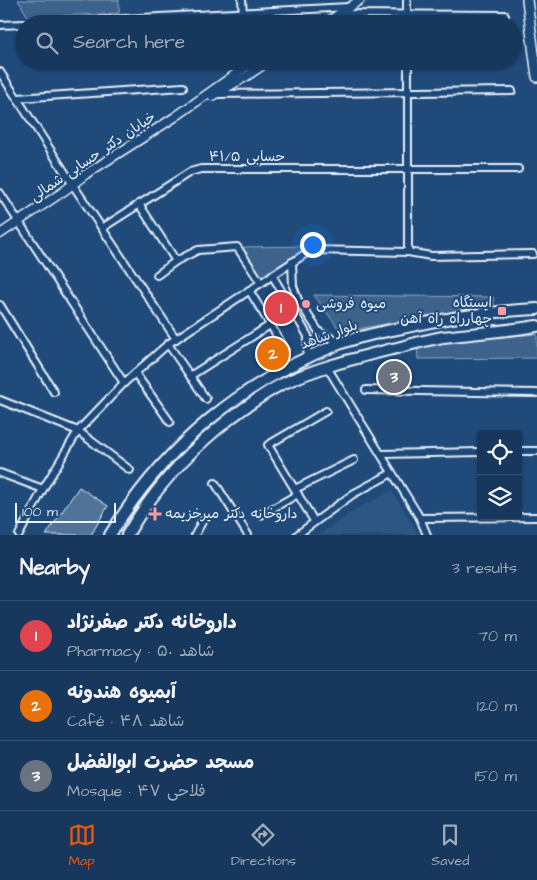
<!DOCTYPE html>
<meta charset="utf-8">
<style>
:root{--surface:#17385c;--page:#203f62;--text:#f1f3f6;--muted:#9eacbb;--line:#365272;--accent:#ea580c}
body{margin:0;font-family:"Architects Daughter","Playpen Sans Arabic",sans-serif;background:var(--page);color:var(--text)}
.controls{position:absolute;right:15px;bottom:15px;display:grid;overflow:hidden;border-radius:5px;box-shadow:0 1px 4px #0004}
.controls button{width:45px;height:45px;display:grid;place-items:center;padding:0;border:0;border-bottom:1px solid var(--line);background:var(--surface);color:var(--text);font:25px sans-serif}
.scale{position:absolute;left:15px;bottom:12px;width:101px;box-sizing:border-box;padding-left:5px;border:2px solid #e8f1f8;border-top:0;font-size:14px;line-height:18px;white-space:nowrap;color:#e8f1f8;-webkit-text-stroke:4px #1f4a7a;paint-order:stroke}
.you{position:absolute;left:312px;top:244px;width:18px;height:18px;margin:-12px;border:4px solid #fff;border-radius:50%;background:#1a73e8;box-shadow:0 0 0 8px #1a73e833}
.badge{display:grid;place-items:center;width:32px;height:32px;border-radius:50%;background:var(--accent);color:#fff;font-size:16px;font-weight:700}
.pin{position:absolute;translate:-50% -50%;border:2px solid #fff;box-shadow:0 1px 5px #0006}
.list{margin:0;padding:0;list-style:none}
h2{display:flex;justify-content:space-between;align-items:center;height:65px;margin:0;padding:0 20px;font-size:21px}
h2 small{font-size:16px;font-weight:400;color:var(--muted)}
.list li{display:grid;grid-template-columns:32px 1fr auto;gap:15px;align-items:center;box-sizing:border-box;height:70px;padding:0 20px;border-top:1px solid var(--line)}
.list b{display:block;font-size:19px;white-space:nowrap}
.list p{margin:0;font-size:16px;white-space:nowrap;color:var(--muted)}
.list em{font-size:16px;font-style:normal;color:var(--muted)}
.icon{flex:none;width:28px;height:28px;fill:none;stroke:currentColor;stroke-width:2;stroke-linecap:round;stroke-linejoin:round}
.map{position:relative;flex:none;width:537px;height:535px;overflow:hidden}
.search{position:absolute;background:var(--surface);box-shadow:0 1px 4px #0004;left:15px;right:15px;top:15px;height:55px;display:flex;align-items:center;gap:12px;box-sizing:border-box;padding:0 18px;border-radius:28px;color:var(--muted);font-size:19px}
.sheet{height:275px;background:var(--surface)}
nav{display:flex;justify-content:space-around;align-items:center;box-sizing:border-box;height:70px;border-top:1px solid var(--line);background:var(--surface);font-size:14px;color:var(--muted)}
nav a{display:grid;justify-items:center;gap:2px}
nav .on{color:var(--accent)}
.map>svg:first-child{display:block}
.built{fill:#2e5683}
.green{fill:#3c628c;stroke:#92aac2}
.building{fill:#517399;stroke:#e8f1f8}
.lines{fill:none;stroke-linecap:round;stroke-linejoin:round}
.minor-casing{stroke:#e8f1f8;stroke-width:10}
.tertiary-casing{stroke:#e8f1f8;stroke-width:11}
.secondary-casing{stroke:#e8f1f8;stroke-width:12}
.primary-casing{stroke:#e8f1f8;stroke-width:14}
.minor{stroke:#1f4a7a;stroke-width:6}
.tertiary{stroke:#1f4a7a;stroke-width:8}
.secondary{stroke:#1f4a7a;stroke-width:9}
.primary{stroke:#1f4a7a;stroke-width:10}
.poi-dot{fill:#ff9aa2;stroke:#1f4a7a;stroke-width:2}
.labels{text-anchor:middle;dominant-baseline:central;stroke-width:4;stroke-linejoin:round;paint-order:stroke}
.street-label{font-size:14px;fill:#e8f1f8;stroke:#1f4a7a}
.poi-label{font-size:14px;fill:#e8f1f8;stroke:#1f4a7a;text-anchor:start}
</style>
<div class="map">
<svg width="537" height="535" viewBox="0 0 537 535">
<rect width="100%" height="100%" fill="#1f4a7a"/>
<filter id="ink" filterUnits="userSpaceOnUse"><feTurbulence type="fractalNoise" baseFrequency=".02" numOctaves="2"/><feDisplacementMap in="SourceGraphic" scale="10" xChannelSelector="R" yChannelSelector="G"/><feConvolveMatrix kernelMatrix="1 2 1 2 8 2 1 2 1" color-interpolation-filters="sRGB"/></filter>
<g filter="url(#ink)">
<path class="built" d="M392,491l27,44h-100l37,-26z"/>
<g class="green">
<path d="M18,0h101v13l-91,4z"/>
<path d="M311,246l-50,30 -19,-29z"/>
<path d="M314,295l179,2 1,7 -153,28z"/>
<path d="M537,334v24l-119,1 -1,-15z"/>
</g>
<path class="building" d="M79,487l29,19 -17,29h-45z"/>
<g class="lines">
<g class="minor-casing">
<g id="minor">
<path d="M407,0v24"/>
<path d="M339,14l166,1"/>
<path d="M29,24l320,-17"/>
<path d="M241,24l2,-11 -1,-13"/>
<path d="M0,25l24,-1"/>
<path d="M408,61v191"/>
<path d="M0,72l73,113 103,154"/>
<path d="M216,94l296,-3"/>
<path d="M17,98l166,-11"/>
<path d="M0,193l124,190"/>
<path d="M139,204l37,57"/>
<path d="M102,228l88,-56 11,-3h317"/>
<path d="M292,262l1,24 5,14 21,32 22,11"/>
<path d="M157,275l19,-14 22,-11 39,-3 24,36"/>
<path d="M272,275l36,61 -1,21"/>
<path d="M249,290l36,59"/>
<path d="M0,305l54,87"/>
<path d="M168,344l38,55"/>
<path d="M327,367l93,151 7,17"/>
<path d="M135,373l35,49"/>
<path d="M190,376l80,-51"/>
<path d="M366,390l171,3"/>
<path d="M0,400l78,31 52,39"/>
<path d="M518,451h19"/>
<path d="M381,454l100,-2"/>
<path d="M0,473l43,16"/>
<path d="M215,483l33,52"/>
<path d="M295,489l59,-29"/>
<path d="M261,515l37,-21"/>
<path d="M420,518l117,-1"/>
<path d="M314,521l-46,-76 58,-34"/>
<path d="M19,535l24,-46 35,-58 46,-48 44,-39 143,-94 97,2 23,4 102,-2"/>
<path d="M195,535l8,-15"/>
<path d="M297,535l56,-41 39,-21"/>
</g>
</g>
<g class="tertiary-casing">
<g id="tertiary">
<path d="M324,24l36,-24"/>
<path d="M212,96l35,-20 22,-15"/>
<path d="M0,234l64,-43 22,-17 89,-57 79,-56"/>
</g>
</g>
<g class="secondary-casing">
<path id="secondary" d="M527,0l10,77"/>
</g>
<g class="primary-casing">
<g id="primary">
<path d="M110,535c54,-89 133,-154 229,-191 20,-8 42,-12 63,-16 44,-10 89,-17 135,-19"/>
<path d="M127,535c27,-46 62,-85 105,-118 15,-11 31,-23 48,-32 33,-16 72,-26 108,-35 18,-4 37,-10 55,-13 32,-4 63,-6 94,-11"/>
</g>
</g>
<use href="#minor" class="minor"/>
<use href="#tertiary" class="tertiary"/>
<use href="#secondary" class="secondary"/>
<use href="#primary" class="primary"/>
</g>
</g>
<g class="poi-dot">
<circle cx="306" cy="304" r="5"/>
<rect x="497" y="306" width="10" height="10" rx="2.5"/>
<path d="M152.5 506.5h5v5h5v5h-5v5h-5v-5h-5v-5h5z"/>
</g>
<g class="labels">
<g class="street-label">
<text transform="translate(93 157) rotate(-34)">خیابان دکتر حسابی شمالی</text>
<text x="247" y="157">حسابی ۴۱/۵</text>
<text transform="translate(329 335) rotate(-20)">بلوار شاهد</text>
</g>
<g class="poi-label">
<text x="492" y="303" text-anchor="end">ایستگاه<tspan x="492" dy="16">چهارراه راه آهن</tspan></text>
<text x="316" y="304">میوه فروشی</text>
<text x="165" y="514">داروخانه دکتر میرخزیمه</text>
</g>
</g>
</svg>
<div class="controls">
<button><svg class="icon" aria-label="locate" viewBox="0 0 24 24"><circle cx="12" cy="12" r="6"/><path d="M12 2v4M12 18v4M2 12h4M18 12h4"/></svg></button>
<button><svg class="icon" aria-label="layers" viewBox="0 0 24 24"><path d="M12 4l9 5-9 5-9-5zM3 14l9 5 9-5"/></svg></button>
</div>
<div class="scale">100 m</div>
<div class="you"></div>
<div class="pin badge" style="left:281px;top:308px;background:#e0444e">1</div>
<div class="pin badge" style="left:273px;top:354px;background:#e8710a">2</div>
<div class="pin badge" style="left:394px;top:377px;background:#6b7280">3</div>
<div class="search"><svg class="icon" aria-label="search" viewBox="0 0 24 24"><circle cx="10" cy="10" r="6"/><path d="M15 15l6 6"/></svg>Search here</div>
</div>
<section class="sheet">
<h2>Nearby<small>3 results</small></h2>
<ul class="list">
<li><span class="badge" style="background:#e0444e">1</span><div><b>داروخانه دکتر صفرنژاد</b><p>Pharmacy · شاهد ۵۰</p></div><em>70 m</em></li>
<li><span class="badge" style="background:#e8710a">2</span><div><b>آبمیوه هندونه</b><p>Café · شاهد ۴۸</p></div><em>120 m</em></li>
<li><span class="badge" style="background:#6b7280">3</span><div><b>مسجد حضرت ابوالفضل</b><p>Mosque · فلاحی ۴۷</p></div><em>150 m</em></li>
</ul>
</section>
<nav>
<a class="on"><svg class="icon" aria-label="map" viewBox="0 0 24 24"><path d="M3 6l6-2 6 2 6-2v14l-6 2-6-2-6 2zM9 4v14M15 6v14"/></svg>Map</a>
<a><svg class="icon" aria-label="directions" viewBox="0 0 24 24"><path d="M12 3l9 9-9 9-9-9zM9 14v-3h6M13 9l2 2-2 2"/></svg>Directions</a>
<a><svg class="icon" aria-label="saved" viewBox="0 0 24 24"><path d="M7 4h10v16l-5-4-5 4z"/></svg>Saved</a>
</nav>
